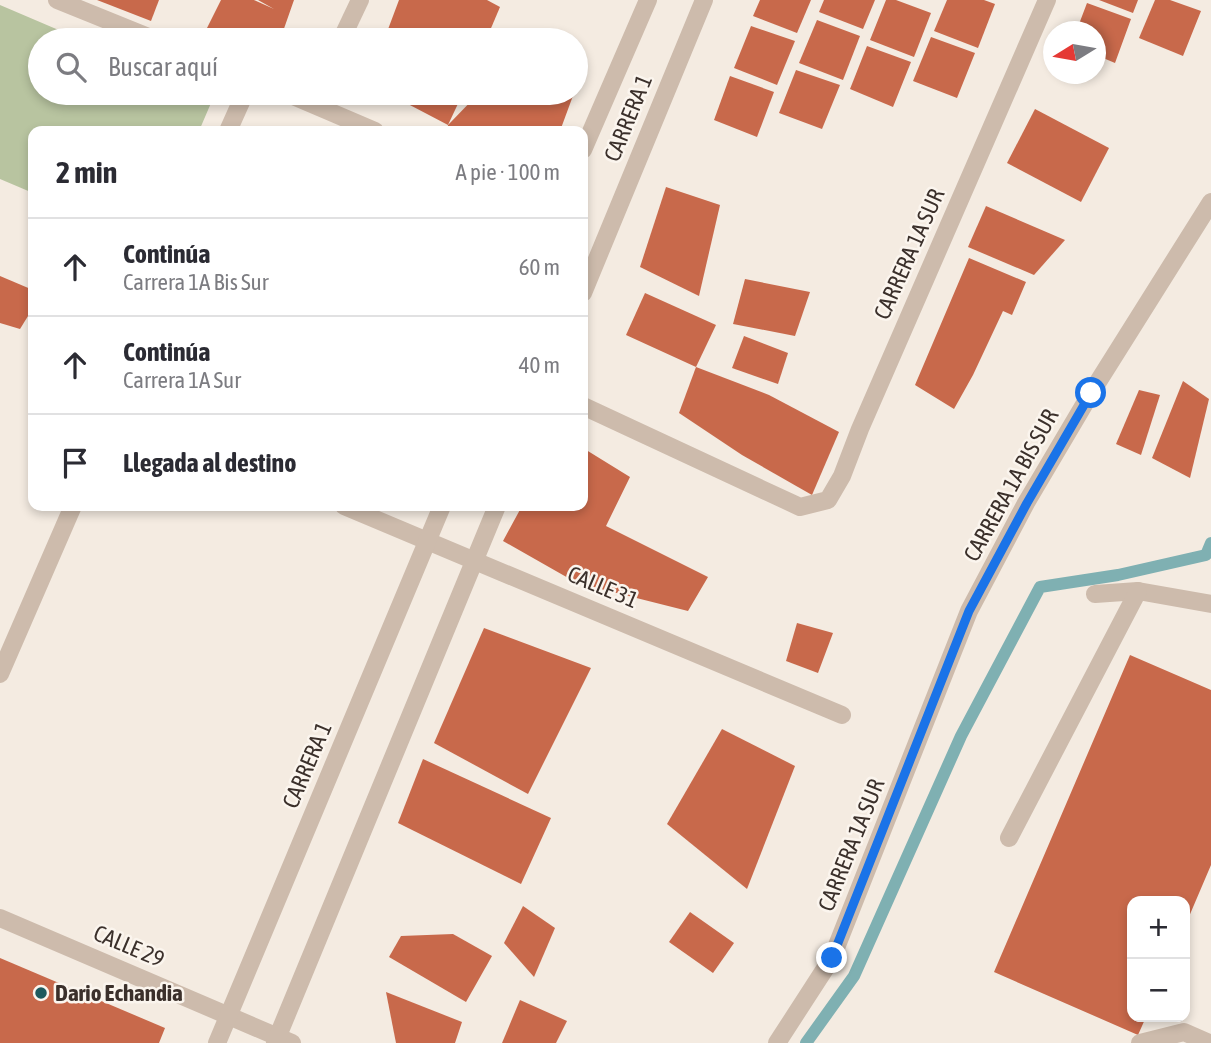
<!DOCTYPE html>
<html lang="es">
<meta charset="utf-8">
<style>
:root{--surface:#fff;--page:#f2f2f3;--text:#2b2b33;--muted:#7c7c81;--line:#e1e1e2}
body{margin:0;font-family:"Asap Condensed",sans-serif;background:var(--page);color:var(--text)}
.controls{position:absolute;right:21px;bottom:21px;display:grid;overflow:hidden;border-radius:14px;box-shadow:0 4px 10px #0003}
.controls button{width:63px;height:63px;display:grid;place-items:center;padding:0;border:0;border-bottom:2px solid var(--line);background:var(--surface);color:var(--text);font:35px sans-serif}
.compass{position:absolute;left:1043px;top:21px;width:63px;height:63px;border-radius:50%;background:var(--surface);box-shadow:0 4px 10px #0003;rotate:259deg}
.stop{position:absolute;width:21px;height:21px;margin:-16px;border:5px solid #1a73e8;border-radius:50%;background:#fff}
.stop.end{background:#1a73e8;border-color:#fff;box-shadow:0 2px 7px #0008}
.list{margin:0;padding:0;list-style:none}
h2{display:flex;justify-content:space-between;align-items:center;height:91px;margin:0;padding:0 28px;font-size:30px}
h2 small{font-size:23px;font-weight:400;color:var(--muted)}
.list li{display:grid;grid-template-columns:46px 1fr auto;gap:21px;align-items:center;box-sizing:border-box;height:98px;padding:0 28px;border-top:2px solid var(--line)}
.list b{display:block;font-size:26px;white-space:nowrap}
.list p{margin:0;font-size:23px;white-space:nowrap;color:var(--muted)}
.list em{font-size:23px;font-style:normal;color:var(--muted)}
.icon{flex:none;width:38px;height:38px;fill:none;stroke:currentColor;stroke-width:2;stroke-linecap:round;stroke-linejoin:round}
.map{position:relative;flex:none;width:1211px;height:1043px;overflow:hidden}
.search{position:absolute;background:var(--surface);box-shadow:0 4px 10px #0003;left:28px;top:28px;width:560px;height:77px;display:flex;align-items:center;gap:18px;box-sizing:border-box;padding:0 24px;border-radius:38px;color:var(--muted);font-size:26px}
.panel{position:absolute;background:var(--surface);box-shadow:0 4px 10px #0003;left:28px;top:126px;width:560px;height:385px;border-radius:14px}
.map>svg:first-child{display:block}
.garden{fill:#b8c4a0}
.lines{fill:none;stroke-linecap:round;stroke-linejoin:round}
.stream{stroke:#7fb0b2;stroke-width:12}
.building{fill:#c8694b}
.street{stroke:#cdbbac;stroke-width:18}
.route{stroke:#1a73e8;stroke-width:9}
.poi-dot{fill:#1f5a5e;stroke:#fbf5ee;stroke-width:2.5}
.labels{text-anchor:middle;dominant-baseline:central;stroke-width:5;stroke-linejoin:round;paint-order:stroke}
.street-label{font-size:23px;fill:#3b302b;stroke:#fbf5ee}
.poi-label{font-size:23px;font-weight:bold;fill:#3b302b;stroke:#fbf5ee;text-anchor:start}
</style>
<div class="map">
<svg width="1211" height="1043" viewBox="0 0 1211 1043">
<rect width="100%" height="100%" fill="#f4ebe1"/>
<path class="garden" d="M0,5l82,35h-42v53h166l8,3 -15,35h-166v62l-33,-14z"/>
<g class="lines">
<path class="stream" d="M806,1043l48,-67 107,-240 79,-149 78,-12 88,-20 5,-12"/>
</g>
<g class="building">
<path d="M97,0h62l-8,21z"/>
<path d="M221,0h33l20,9 -16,-9h36l-14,40h-79z"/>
<path d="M399,0h88l13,7 -14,33h-102z"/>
<path d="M760,0h51l-14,33 -44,-17z"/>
<path d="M824,0h51l-12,29 -44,-17z"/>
<path d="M886,0h10l35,13 -17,44 -44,-17z"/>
<path d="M947,0h37l11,4 -17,44 -44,-17z"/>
<path d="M1099,0h39l-5,13z"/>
<path d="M1155,0h15l31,11 -18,45 -44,-18z"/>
<path d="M1087,3l44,16 -16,44 -19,-8v-23h-20z"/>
<path d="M817,20l43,16 -17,44 -44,-17z"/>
<path d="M751,26l44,15 -18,44 -43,-17z"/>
<path d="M505,28l32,12h-37z"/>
<path d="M931,37l44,16 -18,45 -44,-17z"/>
<path d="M867,46l44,16 -18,45 -43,-18z"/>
<path d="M576,55l11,4 -11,28z"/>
<path d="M796,70l44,15 -18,44 -43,-16z"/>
<path d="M730,76l44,16 -17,45 -43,-17z"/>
<path d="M387,93h76l-15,32 31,-32h95l-14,38h-113l1,-6z"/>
<path d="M1035,109l74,39 -28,54 -74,-39z"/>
<path d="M666,187l54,18 -21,91 -59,-29z"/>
<path d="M986,206l79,34 -31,35 -66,-28z"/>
<path d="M969,258l57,24 -14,33 -9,-4 -30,64 -19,34 -39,-24z"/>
<path d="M0,276l33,14v18l-13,21 -20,-6z"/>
<path d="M745,279l65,13 -15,44 -62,-12z"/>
<path d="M645,293l71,32 -20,42 -70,-32z"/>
<path d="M744,336l44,17 -10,31 -46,-16z"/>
<path d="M696,367l73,28 70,37 -27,63 -70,-40 -63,-42z"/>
<path d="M1183,381l26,18 -19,79 -38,-20z"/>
<path d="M1139,390l21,5 -19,60 -25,-11z"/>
<path d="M583,448l47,29 -24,49 102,51 -20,34 -111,-28 -74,-42 19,-35h61z"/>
<path d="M797,623l36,10 -15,40 -32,-12z"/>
<path d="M484,628l107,40 -63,126 -94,-51z"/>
<path d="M1130,655l81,35v175l-26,61v-25h-53v116h14l-8,18 -144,-63z"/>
<path d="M722,729l73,37 -48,123 -80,-65z"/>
<path d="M423,759l128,59 -30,66 -123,-61z"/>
<path d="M523,906l32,22 -21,49 -30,-34z"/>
<path d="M690,912l44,31 -21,30 -44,-31z"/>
<path d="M453,934l39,22 -26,46 -77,-45 12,-21z"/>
<path d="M0,958l165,70 -6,15h-159z"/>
<path d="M386,992l76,30 -7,21h-59z"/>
<path d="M520,1000l47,21 -11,22h-54z"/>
</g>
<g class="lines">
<g class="street">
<path d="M57,0l99,40"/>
<path d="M341,40l19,-40"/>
<path d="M286,93l89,38"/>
<path d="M228,131l17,-38"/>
<path d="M583,150l65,-150"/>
<path d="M583,293l121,-293"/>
<path d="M583,406l217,101 28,-7 14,-24 18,-47 187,-429"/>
<path d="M344,506l498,209"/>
<path d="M1095,594l43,-3 73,13"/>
<path d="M0,674l73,-168"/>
<path d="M1009,838l129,-247"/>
<path d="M0,918l292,125"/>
<path d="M217,1043l225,-537"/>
<path d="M275,1043l222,-537"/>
<path d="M777,1043l55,-85 137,-347 57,-108 65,-110 120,-191"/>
<path d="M1140,1043l44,-11 25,11"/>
</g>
</g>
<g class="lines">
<path class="route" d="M832,958l137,-347 58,-108 64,-110"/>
</g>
<circle class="poi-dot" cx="41" cy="993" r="7"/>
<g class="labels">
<g class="street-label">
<text transform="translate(628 118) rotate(-68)">CARRERA 1</text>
<text transform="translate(909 254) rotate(-66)">CARRERA 1A SUR</text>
<text transform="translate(1011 485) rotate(-61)">CARRERA 1A BIS SUR</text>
<text transform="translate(603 587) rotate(23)">CALLE 31</text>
<text transform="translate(307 765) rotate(-67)">CARRERA 1</text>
<text transform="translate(851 845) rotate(-68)">CARRERA 1A SUR</text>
<text transform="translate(129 946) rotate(23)">CALLE 29</text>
</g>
<g class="poi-label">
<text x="55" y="993">Dario Echandia</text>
</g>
</g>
</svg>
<div class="controls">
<button>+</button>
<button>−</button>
</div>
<svg class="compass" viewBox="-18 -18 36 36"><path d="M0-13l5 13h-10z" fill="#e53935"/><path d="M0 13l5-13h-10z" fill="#7c7c81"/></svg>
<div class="stop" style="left:1091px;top:393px"></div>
<div class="stop end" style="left:832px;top:958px"></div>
<div class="search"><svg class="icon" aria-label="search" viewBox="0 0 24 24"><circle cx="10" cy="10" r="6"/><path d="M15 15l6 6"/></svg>Buscar aquí</div>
<section class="panel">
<h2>2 min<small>A pie · 100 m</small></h2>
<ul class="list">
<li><svg class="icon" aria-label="ahead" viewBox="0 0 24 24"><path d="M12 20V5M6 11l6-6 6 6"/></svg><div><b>Continúa</b><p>Carrera 1A Bis Sur</p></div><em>60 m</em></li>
<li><svg class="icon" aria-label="ahead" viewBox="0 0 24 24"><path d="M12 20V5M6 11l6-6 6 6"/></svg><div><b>Continúa</b><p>Carrera 1A Sur</p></div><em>40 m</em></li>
<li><svg class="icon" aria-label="arrive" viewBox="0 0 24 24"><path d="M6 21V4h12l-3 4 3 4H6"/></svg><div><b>Llegada al destino</b></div></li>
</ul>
</section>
</div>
